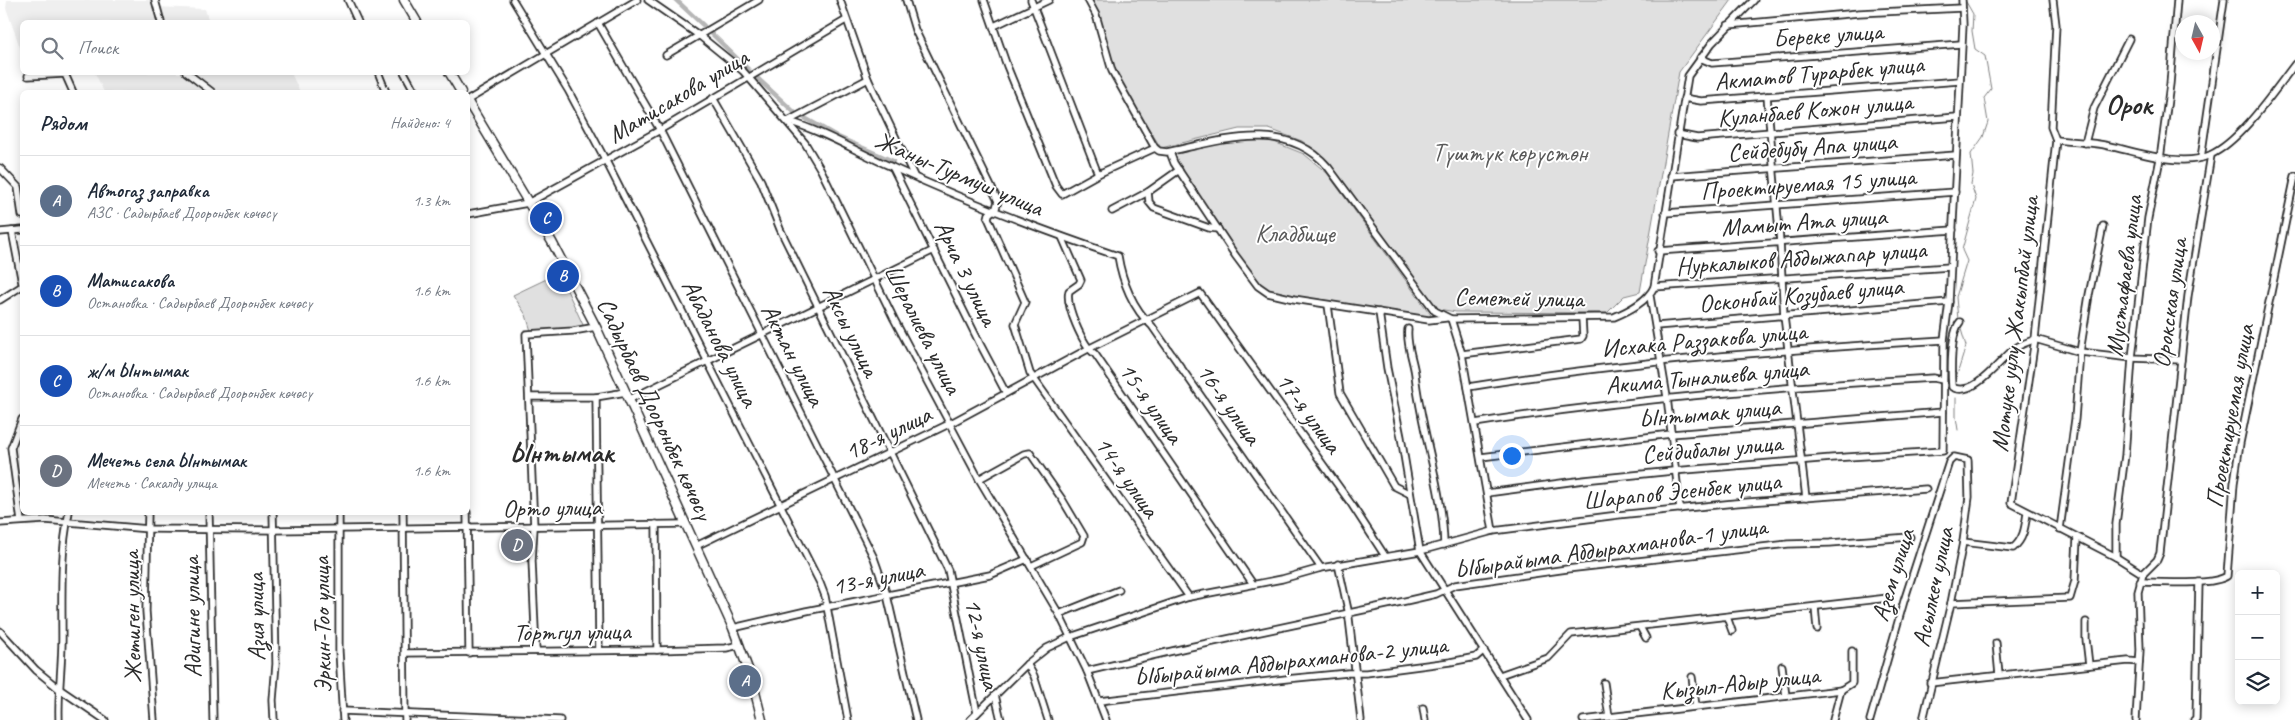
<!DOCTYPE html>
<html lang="ru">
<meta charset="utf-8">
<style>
:root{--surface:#fff;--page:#f6f6f7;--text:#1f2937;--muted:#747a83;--line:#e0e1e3;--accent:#7c3aed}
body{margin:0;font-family:Caveat,sans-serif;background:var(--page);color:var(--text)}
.controls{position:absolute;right:15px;bottom:15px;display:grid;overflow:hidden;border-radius:8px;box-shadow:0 2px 12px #0003}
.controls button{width:45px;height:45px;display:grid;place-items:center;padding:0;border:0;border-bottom:1px solid var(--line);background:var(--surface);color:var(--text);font:25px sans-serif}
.compass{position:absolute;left:2175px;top:15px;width:45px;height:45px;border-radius:50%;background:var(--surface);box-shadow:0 2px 12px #0003;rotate:172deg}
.you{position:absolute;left:1511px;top:455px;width:18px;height:18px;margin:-12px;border:4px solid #fff;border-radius:50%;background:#1a73e8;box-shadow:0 0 0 8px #1a73e833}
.badge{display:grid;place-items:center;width:32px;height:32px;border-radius:50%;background:var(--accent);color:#fff;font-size:16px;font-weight:700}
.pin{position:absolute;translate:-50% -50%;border:2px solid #fff;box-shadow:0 1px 5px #0006}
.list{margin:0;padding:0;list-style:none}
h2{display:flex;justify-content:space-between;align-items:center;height:65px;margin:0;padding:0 20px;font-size:21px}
h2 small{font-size:16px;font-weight:400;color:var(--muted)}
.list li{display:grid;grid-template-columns:32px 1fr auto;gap:15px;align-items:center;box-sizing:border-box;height:90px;padding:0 20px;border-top:1px solid var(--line)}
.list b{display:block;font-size:19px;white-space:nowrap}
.list p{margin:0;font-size:16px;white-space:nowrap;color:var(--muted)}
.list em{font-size:16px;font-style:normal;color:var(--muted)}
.icon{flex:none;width:28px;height:28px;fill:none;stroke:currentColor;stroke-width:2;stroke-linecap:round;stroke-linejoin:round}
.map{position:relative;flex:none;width:2295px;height:720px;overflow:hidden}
.search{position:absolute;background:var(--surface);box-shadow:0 2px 12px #0003;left:20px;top:20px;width:450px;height:55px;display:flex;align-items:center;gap:12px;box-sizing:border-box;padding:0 18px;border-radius:8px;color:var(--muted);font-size:19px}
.panel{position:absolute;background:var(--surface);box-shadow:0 2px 12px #0003;left:20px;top:90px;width:450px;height:425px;border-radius:8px}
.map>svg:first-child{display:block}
.built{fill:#efefef}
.green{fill:#e0e0e0;stroke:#868686}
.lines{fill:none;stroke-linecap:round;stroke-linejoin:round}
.stream{stroke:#7e7e7e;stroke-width:1}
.canal{stroke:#b6b6b6;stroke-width:4.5}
.minor-casing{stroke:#2b2b2b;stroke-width:9}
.major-casing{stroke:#2b2b2b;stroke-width:11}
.minor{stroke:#fff;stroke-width:5.5}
.major{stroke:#fff;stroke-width:8}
.labels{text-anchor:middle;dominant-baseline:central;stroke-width:4;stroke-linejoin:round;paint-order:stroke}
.street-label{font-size:25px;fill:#2b2b2b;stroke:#fff}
.park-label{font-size:25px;fill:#585858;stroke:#fff}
.quarter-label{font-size:28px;font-weight:bold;fill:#2b2b2b;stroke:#fff}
</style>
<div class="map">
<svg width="2295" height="720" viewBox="0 0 2295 720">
<rect width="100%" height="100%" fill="#fff"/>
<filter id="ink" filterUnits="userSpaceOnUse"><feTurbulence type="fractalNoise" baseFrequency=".02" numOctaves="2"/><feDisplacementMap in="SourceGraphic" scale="10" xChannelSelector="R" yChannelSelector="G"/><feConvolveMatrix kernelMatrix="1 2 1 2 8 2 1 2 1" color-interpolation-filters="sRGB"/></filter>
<g filter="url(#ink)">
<g class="built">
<path d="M7,0h147l2,7 49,2 4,13h-187v31l-16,-45z"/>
<path d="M95,73h196l9,19h-196z"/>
</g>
<g class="green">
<path d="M1089,0h643l-53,72 -39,220 -16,4 -17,17 -151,-1 -18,-3 -109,-147 -27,-21 -33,-12h-30l-78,19 -56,-89z"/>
<path d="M1244,138l25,2 35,14 23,19 104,142 -5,3 -156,-24 -21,-14 -74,-114 -4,-11z"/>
<path d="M559,273l25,54 -53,4 -5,-16 -13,-20z"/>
</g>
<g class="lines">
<g class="stream">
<path d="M1958,320l-2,-23 11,-36 -5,-11 14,-51 -5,-15 2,-10 -2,-20 12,-17 5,-15 -4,-24 7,-9 -6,-33 -10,-7 -3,-18 1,-17 -8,-14"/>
<path d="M1955,381l11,-35 -6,-20"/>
<path d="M1956,398v19l2,13"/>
</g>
<g class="canal">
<path d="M676,0l28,26"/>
<path d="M711,33l38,37"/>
<path d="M755,76l39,36"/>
<path d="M803,117l35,20 55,24"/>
</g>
<g class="minor-casing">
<g id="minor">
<path d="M155,0l6,22"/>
<path d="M348,0l10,22"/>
<path d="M513,0l55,90 38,71 214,422 5,13 23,124"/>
<path d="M648,0l52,36 43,35 62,72 16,27 73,149 85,160 80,135 28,57 19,49"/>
<path d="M840,0l28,79 46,97"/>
<path d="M906,0l9,30 83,171 -2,7 -7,6 -1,4 37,84 -10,22 15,49 159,224"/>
<path d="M984,0l23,66 49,120 6,8 36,-20 57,-26"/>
<path d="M1031,0l67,174"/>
<path d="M1088,0l8,15 16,56 43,77 4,3 8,1c53,-11 119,-34 161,15l107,144 16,8 163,-2c14,-6 33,-15 40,-30l34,-211 24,-33 42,-43"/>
<path d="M2053,0l3,25 -5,102 5,13 -21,199 -24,164 105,54 27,17"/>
<path d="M598,23l62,107 214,428 13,37 29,125"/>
<path d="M1728,25l131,-12 103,-5"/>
<path d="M994,26l55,-26"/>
<path d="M666,55l93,-55"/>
<path d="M1700,58l12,5 249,-19"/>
<path d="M186,72l26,20"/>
<path d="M378,72l8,20"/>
<path d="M404,72l11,20"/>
<path d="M28,76l37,-2 8,18"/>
<path d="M1767,96l13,146 4,74 22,182"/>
<path d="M713,98l48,83 19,48 168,341 29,143"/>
<path d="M1684,98l17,3 258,-20"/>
<path d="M468,100l169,-100"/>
<path d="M788,121c37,11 69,31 104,46 74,34 149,63 226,89 4,25 15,53 34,70l169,242"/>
<path d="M788,121l80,-42"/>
<path d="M1677,134l20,4 260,-21"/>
<path d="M2056,140c17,2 36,2 53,6 28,6 73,22 101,9 31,-14 64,-64 85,-91"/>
<path d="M2085,143l9,-35 35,-69"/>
<path d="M1171,155l3,8 61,92 23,31 10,7 26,6 135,21 17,-2"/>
<path d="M2201,158l23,-158"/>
<path d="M0,168l18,19 4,28"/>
<path d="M893,168l87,176 26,49"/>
<path d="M1671,176l285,-21"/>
<path d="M1148,192l1,10 5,6 55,20 9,1"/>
<path d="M1112,211l36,-19 31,-22"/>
<path d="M1665,213l290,-21"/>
<path d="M468,214l60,-11 132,-73 186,-110"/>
<path d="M12,231l10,52"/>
<path d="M0,232l22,-2"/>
<path d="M1062,237l19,43 -2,4 -10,7c-4,14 14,55 26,63l158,230"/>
<path d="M1658,251l295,-21"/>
<path d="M1654,287l296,-20"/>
<path d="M1650,296l17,101 13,112"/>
<path d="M0,300l22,-14"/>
<path d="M1328,305l12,88 54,93 16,8"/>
<path d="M1379,312l8,56 14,69 19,114 108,169"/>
<path d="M1451,319l11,35 31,177"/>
<path d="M1960,322c-10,12 -9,50 -8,65 21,12 47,-26 62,-38 6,-5 15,-7 21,-10l45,13 52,6 49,2"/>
<path d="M1656,326l293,-24"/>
<path d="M1408,329c-2,15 5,30 7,45 6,58 28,114 29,171"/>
<path d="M1462,354l119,-15 2,-3 -1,-18"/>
<path d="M1468,387c157,-26 316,-37 476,-47"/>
<path d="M530,397h66l30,-5"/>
<path d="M596,397l3,253"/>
<path d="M630,399l304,-149"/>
<path d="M1475,423c152,-24 305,-36 458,-45l10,2"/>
<path d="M1481,457l190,-23 272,-22"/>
<path d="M979,479l45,-25 6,-1 32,46 22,37 -2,6 -51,24"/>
<path d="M1487,493l97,-13 89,-9 159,-13 111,-7 1,-111 5,-38 14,-277 -1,-25"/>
<path d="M148,512l-2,99 8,109"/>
<path d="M209,512l4,208"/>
<path d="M273,512l3,152 -3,36 1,20"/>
<path d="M339,512v139l4,69"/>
<path d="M403,512l2,208"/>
<path d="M467,512l2,141"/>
<path d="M21,521l-10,-73 11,-29"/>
<path d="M0,523l45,-3 104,9 125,1 411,-6"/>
<path d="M656,524l1,126"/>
<path d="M2060,529l15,-110 5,-67 9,-57 14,-69"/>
<path d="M1963,542l50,6c11,-9 12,-21 14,-35"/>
<path d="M696,546l255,-123 137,-74 112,-56 152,212 33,51"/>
<path d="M2116,557v-33l9,-69 7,-97 16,-140 12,-59 10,-75 7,-84"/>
<path d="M1338,564l10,46 13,110"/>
<path d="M2140,582c19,0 72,4 87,-6l7,-93 6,-40 55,-267"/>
<path d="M1951,603l119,-5 5,-17 2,-43"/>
<path d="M1815,607l2,22"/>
<path d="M1059,614l60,-24"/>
<path d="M1727,617l5,14"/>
<path d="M2086,622v17l3,26"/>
<path d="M1640,627l6,11"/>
<path d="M733,628l73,-17 184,-36 37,-16"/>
<path d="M0,631l36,39 22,18 47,32"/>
<path d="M1996,643l3,32"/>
<path d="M536,651l-4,-90 2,-33 -8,-194 47,-3 23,-4"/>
<path d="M405,653l252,-3 69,-2 14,-3"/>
<path d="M1027,664l7,12 14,44"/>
<path d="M1782,666l4,30"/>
<path d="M1087,671l98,-23 225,-48 26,-6 19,-9 112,-16 221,-25 42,-1 80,-6"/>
<path d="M1500,675l48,-17 23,-24 317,-36"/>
<path d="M1692,677l4,29"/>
<path d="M1604,683l5,34"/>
<path d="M1930,683l198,-22 11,1"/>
<path d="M1841,690l11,-7v-32"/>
<path d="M995,695l6,25"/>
<path d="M1099,701l187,-22 62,-6h18l84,-11 26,-5 8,-7"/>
<path d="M1423,708l2,12"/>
<path d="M342,711l218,9"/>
<path d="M59,720c-1,-28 3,-53 3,-81 0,-42 -2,-85 7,-127"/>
<path d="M970,720l57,-56 20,-16 23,-11 119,-40 93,-18 39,-11 99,-17 73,-20 125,-16 117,-12 191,-14"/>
<path d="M1583,720l258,-30"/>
<path d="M1833,720l8,-30"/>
<path d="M1870,720l34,-119 45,-139 5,-5 14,3 1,37 -6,45 -12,61 -28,117"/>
<path d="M2136,720l4,-70 -2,-58 5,-18 14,-14 3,-7 28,-257 23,-141"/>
<path d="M2194,720l2,-1 3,-137"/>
</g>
</g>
<g class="major-casing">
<g id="major">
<path d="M404,0l13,22"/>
<path d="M449,72l12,20"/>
<path d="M468,102l84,140 44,85 137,301 19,52 10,40"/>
</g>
</g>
<use href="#minor" class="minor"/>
<use href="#major" class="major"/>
</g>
</g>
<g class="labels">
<g class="street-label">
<text transform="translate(1828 35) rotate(-4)">Береке улица</text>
<text transform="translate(1819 73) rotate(-5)">Акматов Турарбек улица</text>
<text transform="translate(678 96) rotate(-31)">Матисакова улица</text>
<text transform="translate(1815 110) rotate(-5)">Куланбаев Кожон улица</text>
<text transform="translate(1812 147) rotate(-4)">Сейдебубу Апа улица</text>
<text transform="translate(959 174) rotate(23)">Жаны-Турмуш улица</text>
<text transform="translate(1808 184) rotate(-4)">Проектируемая 15 улица</text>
<text transform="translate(1804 222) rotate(-4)">Мамыт Ата улица</text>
<text transform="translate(1801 258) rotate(-4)">Нуркалыков Абдыжапар улица</text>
<text transform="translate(966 273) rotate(64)">Арча 3 улица</text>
<text transform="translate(2124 276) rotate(-83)">Мустафаева улица</text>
<text transform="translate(1801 295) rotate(-5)">Осконбай Козубаев улица</text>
<text transform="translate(1519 298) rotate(1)">Семетей улица</text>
<text transform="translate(2170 303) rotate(-82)">Орокская улица</text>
<text transform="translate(2015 324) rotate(-83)">Мотуке уулу Жакыпбай улица</text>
<text transform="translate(923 329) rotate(63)">Шералиева улица</text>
<text transform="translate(851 331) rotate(64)">Аксы улица</text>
<text transform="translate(1704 340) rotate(-5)">Исхака Раззакова улица</text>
<text transform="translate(720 343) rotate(63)">Абаданова улица</text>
<text transform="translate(793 355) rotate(63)">Актан улица</text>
<text transform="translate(1707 377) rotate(-5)">Акима Тыналиева улица</text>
<text transform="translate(1151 403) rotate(55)">15-я улица</text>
<text transform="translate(1229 404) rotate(55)">16-я улица</text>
<text transform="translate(655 409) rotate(65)">Садырбаев Дооронбек көчөсү</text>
<text transform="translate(1309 413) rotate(54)">17-я улица</text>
<text transform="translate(1710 413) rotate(-5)">Ынтымак улица</text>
<text transform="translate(2230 416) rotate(-80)">Проектируемая улица</text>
<text transform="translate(888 433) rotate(-26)">18-я улица</text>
<text transform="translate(1712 449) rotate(-5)">Сейдибалы улица</text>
<text transform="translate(1127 477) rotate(55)">14-я улица</text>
<text transform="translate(1682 491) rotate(-6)">Шарапов Эсенбек улица</text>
<text transform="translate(552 508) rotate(-1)">Орто улица</text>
<text transform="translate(1611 548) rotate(-8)">Ыбырайыма Абдырахманова-1 улица</text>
<text transform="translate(1893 575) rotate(-73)">Азем улица</text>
<text transform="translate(878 578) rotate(-11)">13-я улица</text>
<text transform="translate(1933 587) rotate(-78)">Асылкеч улица</text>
<text transform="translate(132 617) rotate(-91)">Жетиген улица</text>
<text transform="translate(192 617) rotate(-91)">Адигине улица</text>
<text transform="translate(256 617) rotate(-91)">Азия улица</text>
<text transform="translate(322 625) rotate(-91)">Эркин-Тоо улица</text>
<text transform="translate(572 632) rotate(-1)">Тортгул улица</text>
<text transform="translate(982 644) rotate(78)">12-я улица</text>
<text transform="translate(1291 661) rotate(-6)">Ыбырайыма Абдырахманова-2 улица</text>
<text transform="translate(1740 683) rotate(-6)">Кызыл-Адыр улица</text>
</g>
<g class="park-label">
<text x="1510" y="153">Түштүк көрүстөн</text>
<text x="1295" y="234">Кладбище</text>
</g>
<g class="quarter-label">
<text x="2129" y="104">Орок</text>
<text x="562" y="452">Ынтымак</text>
</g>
</g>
</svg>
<div class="controls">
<button>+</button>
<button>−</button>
<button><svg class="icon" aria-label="layers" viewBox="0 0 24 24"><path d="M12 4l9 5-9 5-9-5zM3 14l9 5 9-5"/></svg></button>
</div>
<svg class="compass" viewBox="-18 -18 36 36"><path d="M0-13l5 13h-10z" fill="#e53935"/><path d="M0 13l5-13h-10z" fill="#747a83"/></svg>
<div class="you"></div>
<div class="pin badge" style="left:745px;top:681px;background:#5c6f8a">A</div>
<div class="pin badge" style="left:563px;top:276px;background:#1a4fb4">B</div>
<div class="pin badge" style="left:546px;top:218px;background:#1a4fb4">C</div>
<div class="pin badge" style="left:517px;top:545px;background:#6b7280">D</div>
<div class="search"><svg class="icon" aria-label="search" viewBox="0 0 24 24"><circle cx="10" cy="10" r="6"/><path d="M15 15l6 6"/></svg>Поиск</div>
<section class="panel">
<h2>Рядом<small>Найдено: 4</small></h2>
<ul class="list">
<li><span class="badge" style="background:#5c6f8a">A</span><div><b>Автогаз заправка</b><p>АЗС · Садырбаев Дооронбек көчөсү</p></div><em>1.3 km</em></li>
<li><span class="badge" style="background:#1a4fb4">B</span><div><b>Матисакова</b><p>Остановка · Садырбаев Дооронбек көчөсү</p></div><em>1.6 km</em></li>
<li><span class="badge" style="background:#1a4fb4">C</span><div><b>ж/м Ынтымак</b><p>Остановка · Садырбаев Дооронбек көчөсү</p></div><em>1.6 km</em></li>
<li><span class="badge" style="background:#6b7280">D</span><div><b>Мечеть села Ынтымак</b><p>Мечеть · Сакалду улица</p></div><em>1.6 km</em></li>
</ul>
</section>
</div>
